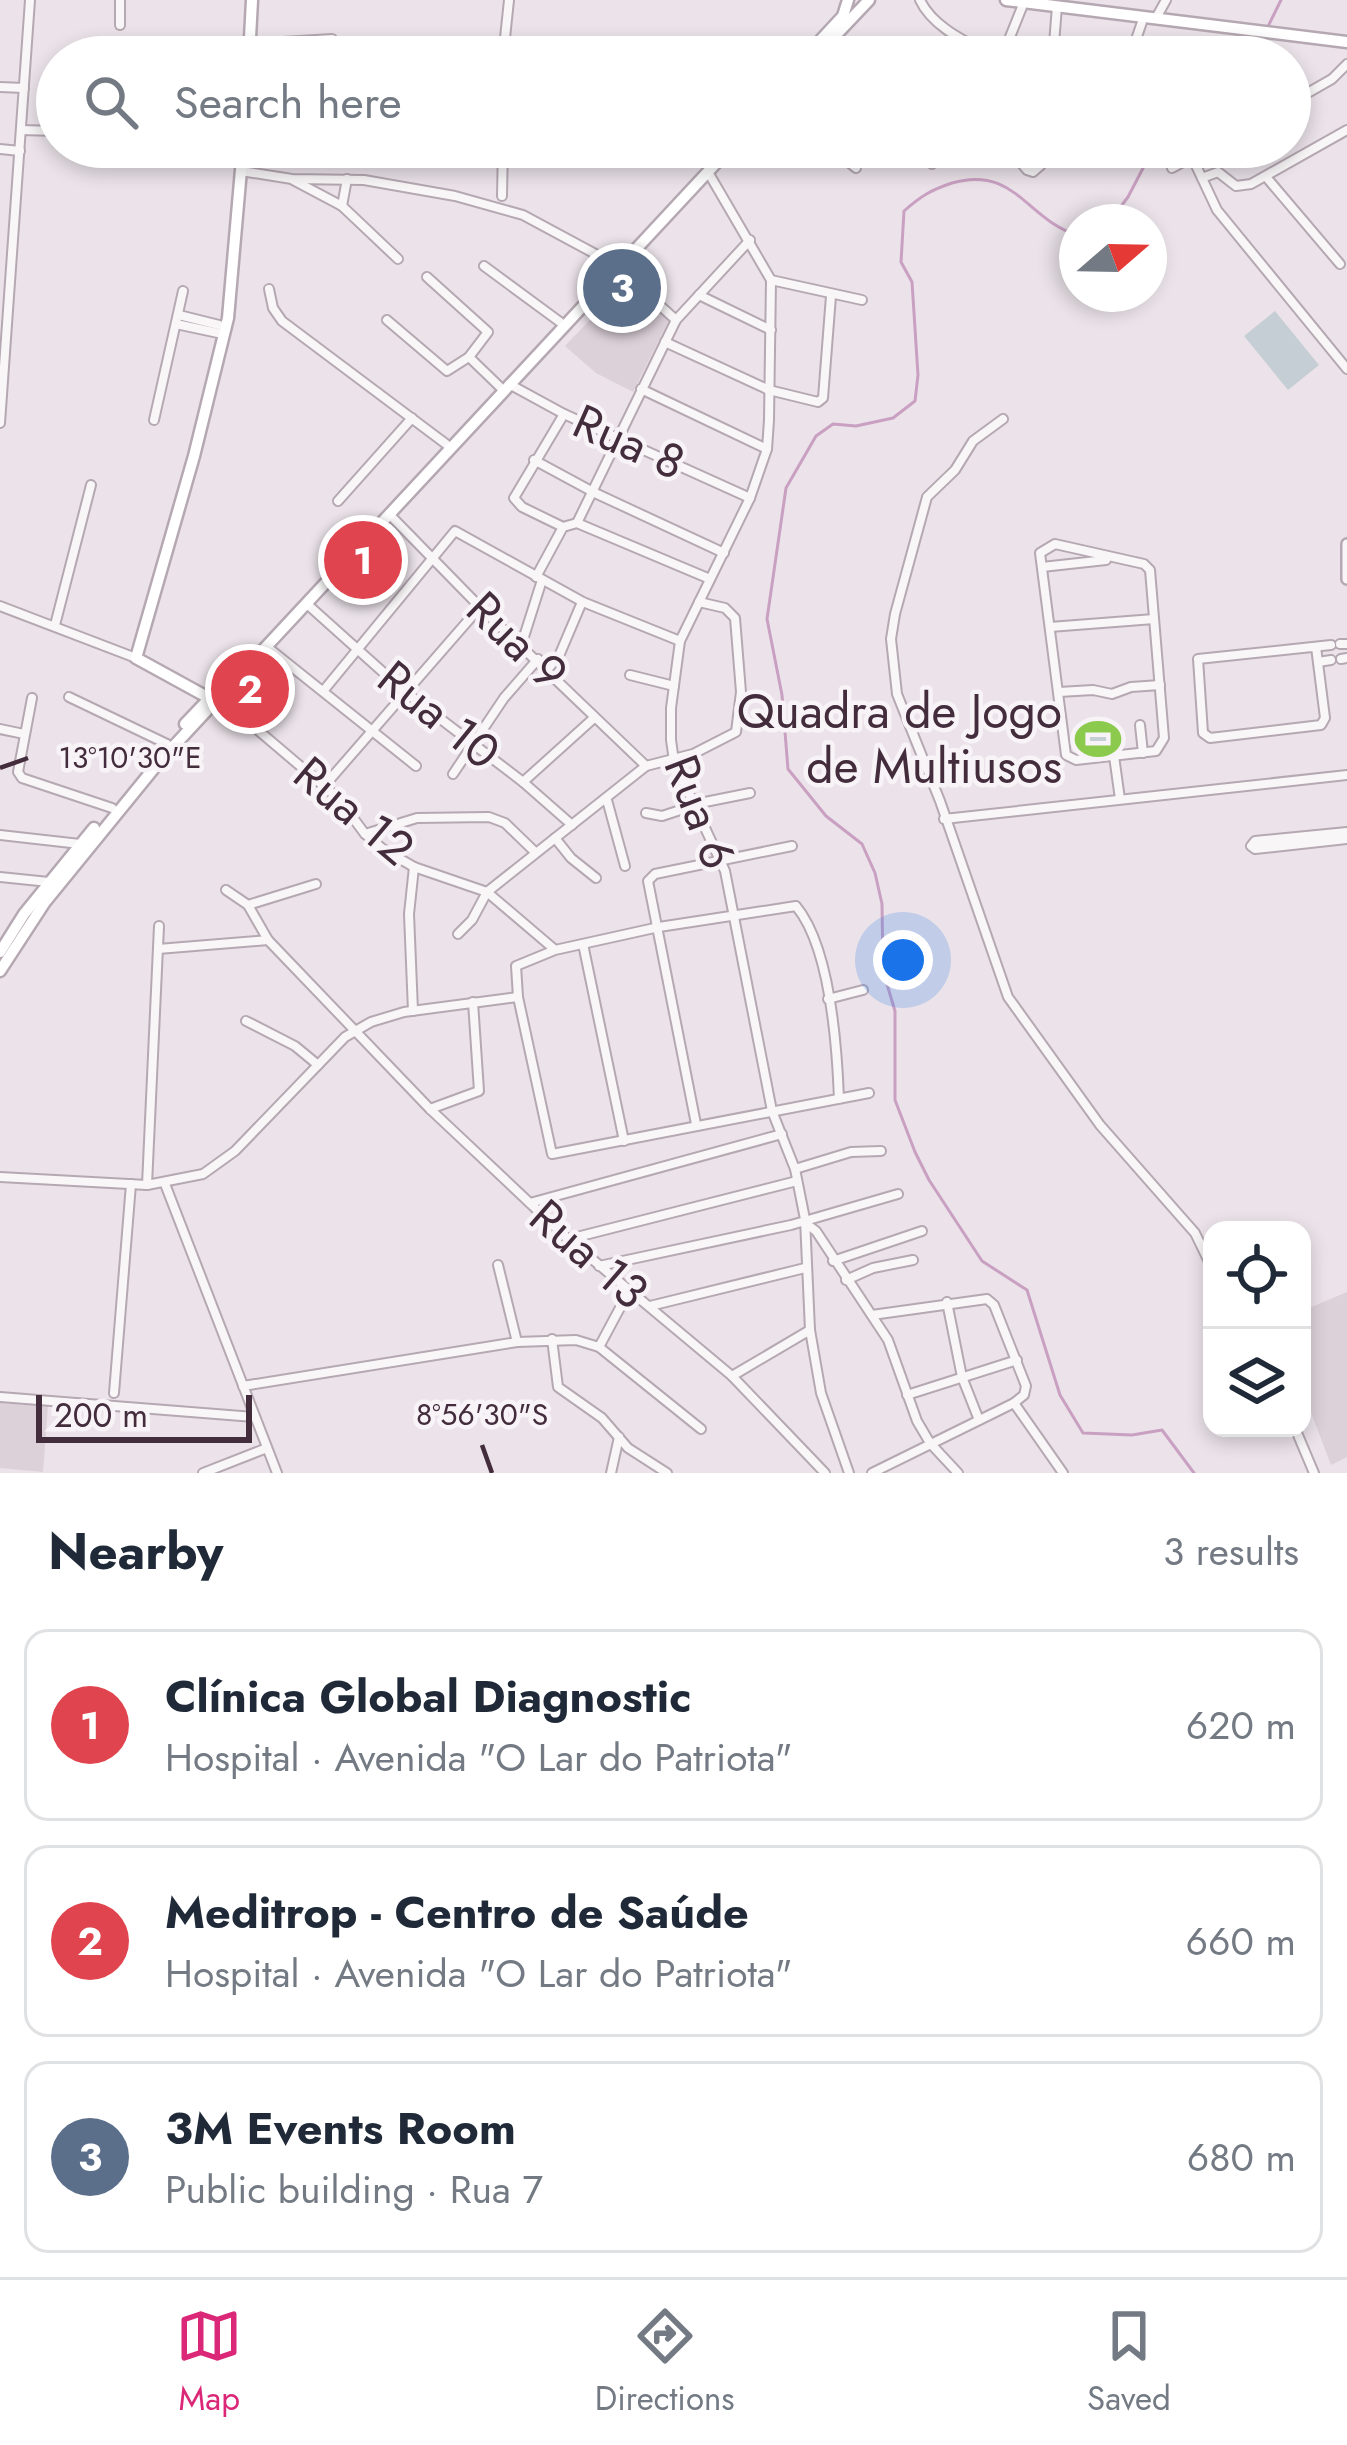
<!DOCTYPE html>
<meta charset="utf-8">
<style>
:root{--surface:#fff;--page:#f6f6f7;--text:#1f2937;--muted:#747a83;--line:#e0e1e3;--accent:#db2777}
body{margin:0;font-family:Jost,sans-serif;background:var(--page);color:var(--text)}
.controls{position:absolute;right:36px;bottom:36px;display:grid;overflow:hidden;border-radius:24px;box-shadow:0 6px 18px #0003}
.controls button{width:108px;height:108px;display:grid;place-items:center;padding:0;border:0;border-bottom:3px solid var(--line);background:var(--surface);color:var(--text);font:60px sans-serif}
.compass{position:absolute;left:1059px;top:204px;width:108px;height:108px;border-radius:50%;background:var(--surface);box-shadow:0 6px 18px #0003;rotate:70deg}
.scale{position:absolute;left:36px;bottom:30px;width:216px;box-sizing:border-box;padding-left:12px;border:6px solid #432c3c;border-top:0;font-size:33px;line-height:42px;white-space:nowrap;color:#432c3c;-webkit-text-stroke:9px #f8f3f7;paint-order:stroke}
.you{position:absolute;left:903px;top:960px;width:42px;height:42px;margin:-30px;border:9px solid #fff;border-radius:50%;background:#1a73e8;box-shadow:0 0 0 18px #1a73e833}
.badge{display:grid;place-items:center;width:78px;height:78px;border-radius:50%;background:var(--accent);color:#fff;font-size:39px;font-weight:700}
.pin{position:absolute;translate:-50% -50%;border:6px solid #fff;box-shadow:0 3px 12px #0006}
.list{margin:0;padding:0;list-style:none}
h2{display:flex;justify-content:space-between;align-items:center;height:156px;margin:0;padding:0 48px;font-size:51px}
h2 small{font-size:39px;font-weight:400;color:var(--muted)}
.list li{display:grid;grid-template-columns:78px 1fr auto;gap:36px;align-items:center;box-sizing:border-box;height:192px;margin:0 24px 24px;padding:0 24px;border:3px solid var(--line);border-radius:24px}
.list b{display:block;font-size:45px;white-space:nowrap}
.list p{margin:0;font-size:39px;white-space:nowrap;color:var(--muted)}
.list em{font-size:39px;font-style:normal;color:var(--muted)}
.icon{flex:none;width:66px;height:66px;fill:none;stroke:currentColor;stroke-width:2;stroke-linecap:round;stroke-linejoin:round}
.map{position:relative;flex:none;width:1347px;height:1473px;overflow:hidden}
.search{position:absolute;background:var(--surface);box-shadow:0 6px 18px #0003;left:36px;right:36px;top:36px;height:132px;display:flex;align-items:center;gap:30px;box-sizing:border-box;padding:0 42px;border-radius:66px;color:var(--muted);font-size:45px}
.sheet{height:804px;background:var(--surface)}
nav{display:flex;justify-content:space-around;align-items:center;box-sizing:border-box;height:168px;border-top:3px solid var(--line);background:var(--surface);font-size:33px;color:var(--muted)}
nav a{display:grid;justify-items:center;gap:6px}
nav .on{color:var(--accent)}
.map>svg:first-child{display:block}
.built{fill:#ddd1d9}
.green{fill:#c5ced4}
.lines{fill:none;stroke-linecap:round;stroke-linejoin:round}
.stream{stroke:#c9a0c2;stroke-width:3}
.minor-casing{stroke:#b5a8b2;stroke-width:12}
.tertiary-casing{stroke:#b5a8b2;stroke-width:14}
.secondary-casing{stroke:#b5a8b2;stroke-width:15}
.minor{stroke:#f9f6f8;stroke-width:8}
.tertiary{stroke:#f9f6f8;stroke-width:9}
.secondary{stroke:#fff;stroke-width:10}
.ticks{fill:none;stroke:#432c3c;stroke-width:4.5}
.labels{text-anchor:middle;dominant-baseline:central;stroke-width:9;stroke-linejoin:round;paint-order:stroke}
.street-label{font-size:48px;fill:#432c3c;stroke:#f8f3f7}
.poi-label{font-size:48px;fill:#432c3c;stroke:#f8f3f7;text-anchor:end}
.ticks-label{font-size:30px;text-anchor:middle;fill:#432c3c;stroke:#f8f3f7;stroke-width:9;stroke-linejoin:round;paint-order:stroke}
</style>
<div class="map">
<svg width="1347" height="1473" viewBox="0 0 1347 1473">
<rect width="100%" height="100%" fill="#ebe3e9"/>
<g class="built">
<path d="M625,283l44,37 -36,72 -37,-19 -31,-27z"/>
<path d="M1347,1292v165l-16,8 -29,-76v-78z"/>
<path d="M0,1403l48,3 -5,66 -43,-4z"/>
</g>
<g class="green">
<path d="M1275,311l44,54 -31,25 -44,-54z"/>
<path d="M1116,726l3,22 -40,4 -2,-22z"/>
</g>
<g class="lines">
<g class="stream">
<path d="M1253,57l28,-57"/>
<path d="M1109,222l19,-25 26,-50"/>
<path d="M1077,235c-51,-16 -62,-70 -125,-52 -21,7 -31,13 -48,28l-3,51 11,20 6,93 -3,26 -22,17 -37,8 -23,-2 -17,12 -30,52 -19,131 15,76 6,74 38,47 36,28 13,29 7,31 1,67 12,40v89l20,52 14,28 53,81 45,29 33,105 23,38 49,2 30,-5 32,43"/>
</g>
<g class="minor-casing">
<g id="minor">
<path d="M120,0v25"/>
<path d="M920,0c13,28 49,43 75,57"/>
<path d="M1156,18l10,-18"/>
<path d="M250,44l82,-5"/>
<path d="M503,57l6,-57"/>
<path d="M1002,57l22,-55"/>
<path d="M1053,57l4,-51"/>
<path d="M1130,57l12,-35"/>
<path d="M0,87l24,1"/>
<path d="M1290,103l42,-24 15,-15"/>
<path d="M21,130l36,1"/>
<path d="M830,147l26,21"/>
<path d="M916,147l16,17"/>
<path d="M1008,147l19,23 6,2 8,-7 5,-18"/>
<path d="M1075,147l13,3 6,-3"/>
<path d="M0,149l20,2"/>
<path d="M654,151l2,-4"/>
<path d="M1192,157l25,53 130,159"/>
<path d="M440,160v-13"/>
<path d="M1172,168l38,-21"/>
<path d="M241,171l51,8 72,1 91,16 68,19 91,49"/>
<path d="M708,172l63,108 -2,140 -2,29 -17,49 -70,143 -9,67v32l3,21 51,110 47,240 23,58 10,50 5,111 11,63 28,80"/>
<path d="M1202,178l16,-6 18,14 15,-2 96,-54"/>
<path d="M1267,178l73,86"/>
<path d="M293,180l49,26 56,53"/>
<path d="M502,196l1,-49"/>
<path d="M342,206l5,-27"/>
<path d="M484,266l76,56"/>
<path d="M618,268l58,52"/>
<path d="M771,280l91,20"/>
<path d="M269,289l4,19 9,13 164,123"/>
<path d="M699,295l72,35"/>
<path d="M179,315l40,10"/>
<path d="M387,320l60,51 22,-14 19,-25 -61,-55"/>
<path d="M176,324l42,9"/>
<path d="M665,342l104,48 49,12 5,-4 8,-102"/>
<path d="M469,357l31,30"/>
<path d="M509,384l55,30 186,84"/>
<path d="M641,389l126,60"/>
<path d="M1003,419l-30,22 -18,29 -28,27 -32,117 -4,25 6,55 43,107 68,196 92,128 95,108 17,35"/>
<path d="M154,420l29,-129"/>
<path d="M0,423l30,-423"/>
<path d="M534,460l61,33 129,60"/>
<path d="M338,501l74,-83"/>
<path d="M389,514l91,93 166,159"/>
<path d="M577,523l99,-203 74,-80"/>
<path d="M563,527l-41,-20 -8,-9 50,-84"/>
<path d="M1055,544l89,20 6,6 14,168 -8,13 -80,9 -10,-5 -26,-202z"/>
<path d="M1042,567l64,-7"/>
<path d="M536,577l27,-50 14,-4 133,56"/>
<path d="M307,604l97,87 119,91 49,43"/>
<path d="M0,606l136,52"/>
<path d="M55,625l36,-140"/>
<path d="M1050,627l104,-8"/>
<path d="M522,643l20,-63"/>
<path d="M1340,644h7"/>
<path d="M267,647l149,119"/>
<path d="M1316,647l9,71 -4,7 -111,13 -7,-5 -5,-74 133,-14"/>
<path d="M1341,659l6,-1"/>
<path d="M1318,662l13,-2"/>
<path d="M547,670l12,-14 23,-54"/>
<path d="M630,675l44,11"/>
<path d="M324,690l131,-159 128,71 97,39"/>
<path d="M1059,692l34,-2 19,4 19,-7 29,-2"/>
<path d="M69,697l98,47"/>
<path d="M32,698l-14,74 4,6 90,30"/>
<path d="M220,698l119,101 26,35 18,15 31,18 73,25 67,57"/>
<path d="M1140,725l3,28"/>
<path d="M0,729l24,5"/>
<path d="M1114,756l6,43"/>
<path d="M453,774l51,-76 34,-39"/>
<path d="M523,782l71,-64"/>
<path d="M325,785l155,-178"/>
<path d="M607,800l18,66"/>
<path d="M646,813l16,3 43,-14 45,-9"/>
<path d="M944,819l403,-44"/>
<path d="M1347,832l-92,9 -4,5 4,3 92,-10"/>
<path d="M365,834l52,-16 72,-1 16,6 30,29"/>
<path d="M0,835l80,9"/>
<path d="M555,838l16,20 25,20"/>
<path d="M0,877l49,5"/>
<path d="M226,890l22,15 20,35 162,169 138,130 164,137 93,97"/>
<path d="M248,905l68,-21"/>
<path d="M458,934l14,-14 15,-28 159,-126 47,-12 43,-22 5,-40 -6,-74 -10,-10 -26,-6"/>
<path d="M583,944l41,197"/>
<path d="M158,949l110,-9"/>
<path d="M828,999l35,-9"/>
<path d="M413,1011l-4,-97 5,-47"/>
<path d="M246,1021l49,25 23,19"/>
<path d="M839,1099c-2,-53 -9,-152 -43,-193l-137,21 -104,23 -39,16 2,31 34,157 317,-61"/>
<path d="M430,1109l49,-18 -6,-89"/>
<path d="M696,1124l-48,-243 7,-7 137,-28"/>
<path d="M795,1169l56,-17 30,-1"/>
<path d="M0,1177l147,8 56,-11 32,-23 110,-114 26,-15 33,-10 114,-15"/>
<path d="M165,1184l112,289"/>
<path d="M147,1185l12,-259"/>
<path d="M530,1203l252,-69"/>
<path d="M805,1223l11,8 72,109 29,81 13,22 28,30"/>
<path d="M569,1239l228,-58"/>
<path d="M833,1261l89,-30"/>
<path d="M498,1265l19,77"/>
<path d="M599,1266l192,-41 107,-31"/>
<path d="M846,1280l27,-12 40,-8"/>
<path d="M947,1302l15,75 17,43"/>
<path d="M650,1306l155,-38"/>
<path d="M872,1315l115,-16 7,6 32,81 -2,9 -10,8 -142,70"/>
<path d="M552,1339l6,48 44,31 26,30 39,25"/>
<path d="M599,1347l30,-56"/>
<path d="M732,1376l78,-46"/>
<path d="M243,1386l274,-44 59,-2 23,7 102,82"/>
<path d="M114,1393l17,-209"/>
<path d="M907,1395l110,-35"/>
<path d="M0,1397l254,20"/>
<path d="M1014,1403l49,70"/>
<path d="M1295,1428l19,45"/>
<path d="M203,1473l64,-25"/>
<path d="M611,1473l8,-36"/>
</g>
</g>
<g class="tertiary-casing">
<path id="tertiary" d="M1347,544v35"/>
</g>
<g class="secondary-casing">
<g id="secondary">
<path d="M1006,0l341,42"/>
<path d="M249,57l3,-57"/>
<path d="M805,57l38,-41 5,-16"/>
<path d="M815,57l54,-57"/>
<path d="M209,698l-73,-40 58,-202 34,-138 15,-171"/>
<path d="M185,724l41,-43"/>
<path d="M0,952l24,-38 70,-86"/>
<path d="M0,971l45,-69 114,-140 572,-615"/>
</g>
</g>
<use href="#minor" class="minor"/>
<use href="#tertiary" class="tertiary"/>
<use href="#secondary" class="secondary"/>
</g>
<path class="ticks" d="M0,768l28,-10M482,1445l10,28"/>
<defs>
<g id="stadium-bare" transform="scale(3.6)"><path d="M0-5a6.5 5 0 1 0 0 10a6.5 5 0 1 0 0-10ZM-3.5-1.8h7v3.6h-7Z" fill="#8cca4e" stroke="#f8f3f7" stroke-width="2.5" paint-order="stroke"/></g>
</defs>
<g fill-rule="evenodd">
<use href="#stadium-bare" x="1098" y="739"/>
</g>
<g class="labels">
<g class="street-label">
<text transform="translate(629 442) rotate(24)">Rua 8</text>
<text transform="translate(517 641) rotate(44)">Rua 9</text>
<text transform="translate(439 715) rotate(39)">Rua 10</text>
<text transform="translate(354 811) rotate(40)">Rua 12</text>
<text transform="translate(700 812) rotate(69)">Rua 6</text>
<text transform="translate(589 1254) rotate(41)">Rua 13</text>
</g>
<g class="poi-label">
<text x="1062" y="711">Quadra de Jogo<tspan x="1062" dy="55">de Multiusos</tspan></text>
</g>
</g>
<g class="ticks-label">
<text x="130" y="768">13°10'30"E</text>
<text x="482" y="1425">8°56'30"S</text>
</g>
</svg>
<div class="controls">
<button><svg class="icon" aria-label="locate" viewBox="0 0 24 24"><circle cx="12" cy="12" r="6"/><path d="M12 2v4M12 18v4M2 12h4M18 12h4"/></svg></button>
<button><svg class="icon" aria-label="layers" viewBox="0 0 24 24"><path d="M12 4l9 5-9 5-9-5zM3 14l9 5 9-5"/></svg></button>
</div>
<svg class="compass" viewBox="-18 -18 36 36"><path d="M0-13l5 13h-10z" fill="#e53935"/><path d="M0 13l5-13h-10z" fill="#747a83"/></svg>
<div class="scale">200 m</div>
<div class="you"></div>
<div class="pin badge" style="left:363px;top:560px;background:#e0444e">1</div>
<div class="pin badge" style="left:250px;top:689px;background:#e0444e">2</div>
<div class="pin badge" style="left:622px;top:288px;background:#5c6f8a">3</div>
<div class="search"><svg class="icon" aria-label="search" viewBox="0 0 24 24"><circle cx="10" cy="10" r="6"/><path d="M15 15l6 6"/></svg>Search here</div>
</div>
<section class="sheet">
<h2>Nearby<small>3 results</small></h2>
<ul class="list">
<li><span class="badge" style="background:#e0444e">1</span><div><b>Clínica Global Diagnostic</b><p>Hospital · Avenida &quot;O Lar do Patriota&quot;</p></div><em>620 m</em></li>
<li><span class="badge" style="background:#e0444e">2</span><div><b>Meditrop - Centro de Saúde</b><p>Hospital · Avenida &quot;O Lar do Patriota&quot;</p></div><em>660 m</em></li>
<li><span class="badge" style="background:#5c6f8a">3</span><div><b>3M Events Room</b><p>Public building · Rua 7</p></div><em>680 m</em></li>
</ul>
</section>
<nav>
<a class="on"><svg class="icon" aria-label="map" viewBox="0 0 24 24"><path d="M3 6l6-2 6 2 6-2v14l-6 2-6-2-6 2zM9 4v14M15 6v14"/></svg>Map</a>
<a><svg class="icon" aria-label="directions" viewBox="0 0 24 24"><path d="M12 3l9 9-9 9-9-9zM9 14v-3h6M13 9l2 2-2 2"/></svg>Directions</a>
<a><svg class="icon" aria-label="saved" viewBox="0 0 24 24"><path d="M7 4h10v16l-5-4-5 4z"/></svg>Saved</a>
</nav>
